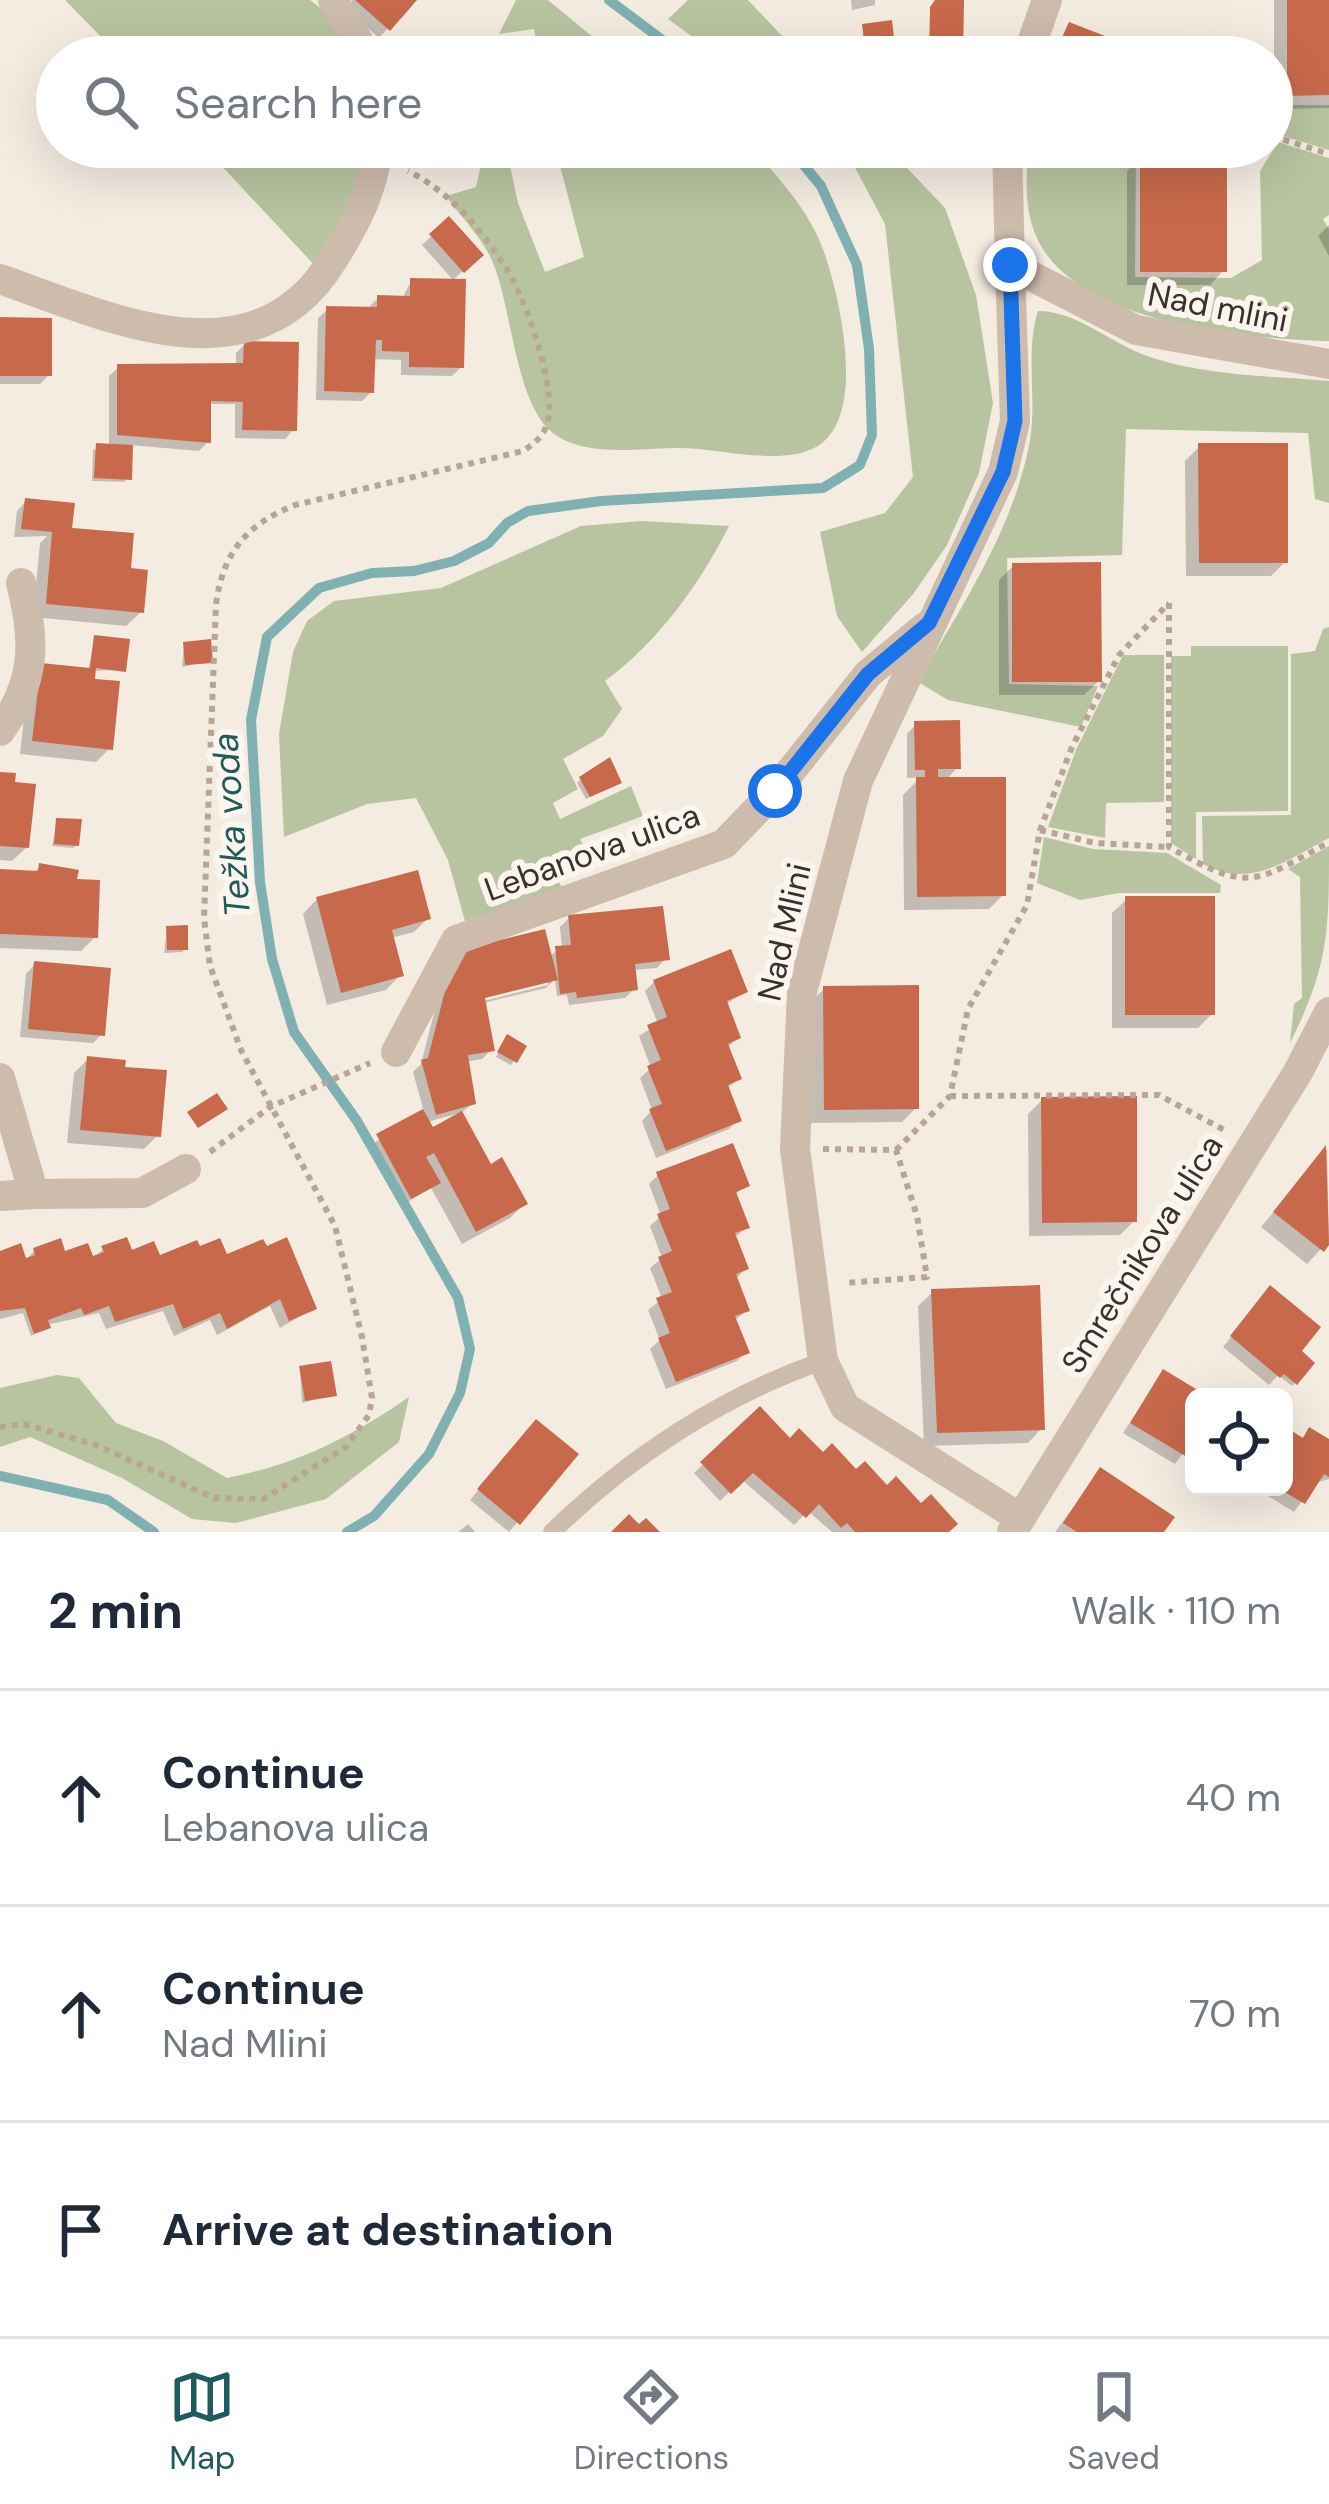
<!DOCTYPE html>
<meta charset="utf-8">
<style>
:root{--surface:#fff;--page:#f6f6f7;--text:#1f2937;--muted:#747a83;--line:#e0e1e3;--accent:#1f5a5e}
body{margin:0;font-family:"DM Sans",sans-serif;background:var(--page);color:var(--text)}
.controls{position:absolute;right:36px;bottom:36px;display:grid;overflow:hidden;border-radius:18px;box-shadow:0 12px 48px #0002}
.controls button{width:108px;height:108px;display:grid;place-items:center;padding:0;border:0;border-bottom:3px solid var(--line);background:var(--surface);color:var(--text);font:60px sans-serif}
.stop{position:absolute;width:36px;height:36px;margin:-27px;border:9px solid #1a73e8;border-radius:50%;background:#fff}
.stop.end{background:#1a73e8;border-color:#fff;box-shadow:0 3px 12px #0008}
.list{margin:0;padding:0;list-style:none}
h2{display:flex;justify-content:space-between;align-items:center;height:156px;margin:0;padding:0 48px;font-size:51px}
h2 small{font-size:39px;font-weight:400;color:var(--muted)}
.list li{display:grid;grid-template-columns:78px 1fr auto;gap:36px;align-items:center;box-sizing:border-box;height:216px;padding:0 48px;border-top:3px solid var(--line)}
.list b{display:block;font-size:45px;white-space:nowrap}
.list p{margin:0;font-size:39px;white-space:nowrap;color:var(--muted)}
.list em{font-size:39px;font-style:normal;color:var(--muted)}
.icon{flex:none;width:66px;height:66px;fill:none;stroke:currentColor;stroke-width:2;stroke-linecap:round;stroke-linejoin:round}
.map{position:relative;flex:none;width:1329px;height:1532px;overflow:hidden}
.search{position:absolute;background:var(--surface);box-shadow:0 12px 48px #0002;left:36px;right:36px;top:36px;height:132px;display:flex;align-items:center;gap:30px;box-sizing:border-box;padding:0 42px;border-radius:66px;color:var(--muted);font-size:45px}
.sheet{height:804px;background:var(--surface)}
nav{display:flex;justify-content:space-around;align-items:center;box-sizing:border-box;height:168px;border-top:3px solid var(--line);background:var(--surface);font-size:33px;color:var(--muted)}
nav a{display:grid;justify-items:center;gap:6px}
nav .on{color:var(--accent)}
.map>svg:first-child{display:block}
.green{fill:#b8c4a0}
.shadow{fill:#0003;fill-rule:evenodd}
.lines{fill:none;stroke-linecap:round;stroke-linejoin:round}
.stream{stroke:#7fb0b2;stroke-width:10}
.building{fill:#c8694b}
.path{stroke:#b9a596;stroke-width:6;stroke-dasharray:6 6;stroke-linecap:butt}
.lane{stroke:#cdbbac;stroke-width:18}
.street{stroke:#cdbbac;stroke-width:30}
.route{stroke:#1a73e8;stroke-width:15}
.labels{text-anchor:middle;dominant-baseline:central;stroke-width:12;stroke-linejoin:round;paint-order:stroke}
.street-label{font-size:33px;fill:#3b302b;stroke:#fbf5ee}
.water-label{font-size:36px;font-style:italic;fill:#1f5a5e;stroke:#fbf5ee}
</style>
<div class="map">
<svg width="1329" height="1532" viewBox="0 0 1329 1532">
<rect width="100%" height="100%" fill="#f4ebe1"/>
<g class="green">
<path d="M65,0h245l26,20 21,37h-236z"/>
<path d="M516,0h32l69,57h-78l-5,-28 -35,5z"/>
<path d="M688,0h60l54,57h-82l-52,-38z"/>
<path d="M1284,105h45v45l-49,-15z"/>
<path d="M1278,142l51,16v57l-6,4 6,10v112c-82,-2 -253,-17 -292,-103 -14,-30 -10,-59 -9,-91h198l-90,2 -1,128 96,1 31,-18 -2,-89z"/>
<path d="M204,147h158v29l-44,93z"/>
<path d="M485,147h21l12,56 27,69 39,-15 -29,-110h197c27,32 58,64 72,105 16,45 45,169 -10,196 -36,18 -96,0 -135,0 -38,0 -94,10 -126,-15 -38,-29 -41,-126 -60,-170 -9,-23 -32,-46 -47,-67l30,-9z"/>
<path d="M844,147h43l58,61 31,87 17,108 -14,70 -32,72 -33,48 -52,59 -25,-36 -17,-84 65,-19 28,-36 -28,-253z"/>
<path d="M1038,311c40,0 73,33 112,46 57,19 120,19 179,24v122l-14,-4 -7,-66 -182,-4 -4,126 -115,3 2,126 89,2 -17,41 -133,-27 -30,-18c44,-77 96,-153 112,-242 7,-41 -5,-89 8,-129z"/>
<path d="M642,521l87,5c-29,58 -71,116 -124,155l17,28 -19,27 -40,23 15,30 -25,14 7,16 71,-33 12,30 -63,23 7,14 -35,11 11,27 -98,30 -17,-61 -32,-62 -49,6 -83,33 -5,-103 14,-82 14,-31 27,-20 107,-13 140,-62z"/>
<path d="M1329,627v211c-42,22 -79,52 -126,26l-1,-48 89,-1v-161l24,-3 8,-22z"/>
<path d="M1191,646h97v165l-92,1v47l-25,-16v-187h20z"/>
<path d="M1123,655h41v147l-58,1 -1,35 -57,-11 28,-77z"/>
<path d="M1044,837l49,12 74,4 54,32 -1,8h-101l-39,7 -43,-17z"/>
<path d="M1329,846c0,85 0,119 -39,197l4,-39 8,-6 -2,-121 -12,-8z"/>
<path d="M57,1375l22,3 37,45 47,18 64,37c70,-14 123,-40 182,-81l-10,45 -73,57 -90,24 -44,-4 -70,-41 -92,-41 -30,10v-59z"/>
</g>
<g class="shadow">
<path d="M353,0h60l-34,38 -34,-30z"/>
<path d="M851,0h24v5l-23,5z"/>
<path d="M1274,0h55v108l-55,1z"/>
<path d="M864,27l27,9 -29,7z"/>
<path d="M888,49l1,8h-22l3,-6z"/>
<path d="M1141,156l83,114 -14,15h-83v-114z"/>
<path d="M449,220l31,35 -27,25 -31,-35z"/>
<path d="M1329,225v31l-11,-20z"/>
<path d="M411,281l50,86 -9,9 -51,-1v-15l-29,-1 -1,33 -9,9 -46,-1 2,-82 10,-9 41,-2 9,-9 24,1z"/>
<path d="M0,320l49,55 -9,9h-40z"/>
<path d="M245,344l49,85 -9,10 -50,-1v-34h-27v38l-9,9 -69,-6 -5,37 -33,-1 1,-31 16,-3v-71l10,-9 117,-1v-13z"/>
<path d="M1200,446l85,116 -14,14h-85l-1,-115z"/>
<path d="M26,501l101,70 14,41 -15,14 -93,-9 7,-74 7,-7 -33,1 3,-26z"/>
<path d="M1013,566l86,115 -15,14h-85v-115z"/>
<path d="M95,638l28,32 -30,1 17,77 -14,14 -76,-8 8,-74 60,-10z"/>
<path d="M184,645l26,16 -28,6z"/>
<path d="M916,724l42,43 -12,13 57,115 -14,14 -85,1 -1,-115 18,-18 -14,1v-44z"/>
<path d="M0,775l27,72 -15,14 -12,-1z"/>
<path d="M581,779l38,3 -33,17 -9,-16z"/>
<path d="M57,821l20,24 -4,3 -21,-2z"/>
<path d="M40,866l34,16 21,55 -14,14 -81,-3v-76l33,2z"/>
<path d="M317,899l111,19 -14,14 -23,6 9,37 -14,15 -59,15 -24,-91z"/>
<path d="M1127,899l85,115 -14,14h-86v-115z"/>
<path d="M569,918l97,40 -9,10 -25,2 3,18 -10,10 -56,7 -2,-10 -10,1 -2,-17 -9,9 -63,15 8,47 -9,9 -16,3 7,41 -13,11 29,54 35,36 -14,14 -48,26 -31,-56 -30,18 -32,-60 55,-34 -11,-40 8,-8 20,-78 108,-30 13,-8 -2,-21zM548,979v6l-77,19 -1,-6zM457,1114l-25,17 -5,-9z"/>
<path d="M167,929l18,20 -3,3 -18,1z"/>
<path d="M35,964l67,70 -9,9 -73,-6 6,-63z"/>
<path d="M654,982l91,10 -20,13 13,32 -9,9 9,33 -12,10 12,31 -9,9 -73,29 -14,-37 10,-11 -12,-32 11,-10 -12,-32 19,-12 -13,-33z"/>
<path d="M824,989l92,119 -14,14 -91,1 -1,-120z"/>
<path d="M504,1042l10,19 -3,4 -15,-8z"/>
<path d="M88,1059l34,11 36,65 -14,14 -77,-6 7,-70z"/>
<path d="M1042,1100l92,121 -14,14 -91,1 -1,-122z"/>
<path d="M1327,1149l2,91 -22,24 -46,-37z"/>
<path d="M658,1175l88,10 -12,11 13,31 -13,11 12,30 -9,10 10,32 -13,11 12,31 -9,9 -71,28 -16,-40 10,-9 -12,-30 14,-11 -12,-31 12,-10 -12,-32 11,-10 -12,-32z"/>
<path d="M103,1249l55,10 41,-9 27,8 88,50 -34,20 -10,-22 -53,29 -7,-15 -36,16 -11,-25 -57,18 -7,-16 -52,12 -16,11 -8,-23 -23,6v-65l24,8 10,-11 58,9z"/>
<path d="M933,1292l109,136 -14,15 -104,3 -6,-140z"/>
<path d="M1262,1298l49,65 -19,23 -14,-11 -9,10 -46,-38z"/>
<path d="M300,1369l34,26 -32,8z"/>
<path d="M1163,1373l31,24v42l-19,25 -52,-31z"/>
<path d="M760,1410l30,32 97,47 59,43h-114l-24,-21 -14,14 -52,-45 -22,21 -26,-28z"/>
<path d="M1284,1431l16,9 9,-9 20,12v36l-14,4 -21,29 -41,-25h31z"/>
<path d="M527,1432l48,23 -66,77 -39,-32z"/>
<path d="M1100,1471l61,61h-106z"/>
<path d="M468,1524l7,8h-17z"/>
</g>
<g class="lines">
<g class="stream">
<path d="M609,0l76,57"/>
<path d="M0,1476l108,24 46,32"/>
<path d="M347,1532l27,-16 55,-62 31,-61 10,-44 -12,-51 -101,-177 -63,-89 -22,-73 -12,-77 -9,-162 16,-83 52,-49 53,-15 42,-2 40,-10 35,-18 18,-20 21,-12 73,-10 222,-13 37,-23 12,-30 -3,-86 -12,-84 -36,-79 -32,-39"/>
</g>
</g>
<g class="building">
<path d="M355,0h62l-27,31z"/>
<path d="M935,0h29l-1,57h-34l1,-50z"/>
<path d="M1287,0h42v95l-42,1z"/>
<path d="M892,20l2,17 -30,3 -2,-16z"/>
<path d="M1069,22l54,21 -6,14h-64z"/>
<rect x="1140" y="153" width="87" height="119"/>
<path d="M449,216l35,39 -20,18 -35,-39z"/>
<path d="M410,278l56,1 -2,89 -55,-1v-15l-27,-1v-11h-6l-2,53 -50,-2 2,-85 51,1v-12l33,1z"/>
<path d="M0,317l52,1v58h-52z"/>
<path d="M244,341l55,1 -2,89 -55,-1 1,-28 -32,-1v42l-94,-8v-71l126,-1z"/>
<path d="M96,443l37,2 -1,35 -38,-2z"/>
<path d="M1198,443h90v120h-89z"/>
<path d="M25,498l50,5 -3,25 62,5 -3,35 17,2 -4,43 -98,-9 6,-72 -31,-3z"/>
<path d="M1101,562l1,120h-90v-119z"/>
<path d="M94,635l36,4 -4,33 -30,-4 -1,11 25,2 -7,69 -81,-9 9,-78 49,5z"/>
<path d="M211,639l2,24 -28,2 -2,-23z"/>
<path d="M960,720l1,49h-23v8h68v119l-89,1 -1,-120h9v-7h-10l-1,-49z"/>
<path d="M610,757l12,26 -32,14 -11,-20z"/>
<path d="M0,772l16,1 -1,9 21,2 -7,64 -29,-2z"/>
<path d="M56,818l26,1 -3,27 -25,-2z"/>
<path d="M39,863l40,7 -2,9 23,1 -2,58 -98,-4v-65l38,2z"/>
<path d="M418,870l13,49 -39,11 12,46 -63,17 -25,-96z"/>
<rect x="1125" y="896" width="90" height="119"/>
<path d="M663,906l7,54 -35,4 3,26 -61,8 -1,-6 -16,2 -5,-48 16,-1 -3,-30z"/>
<path d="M188,925v25h-21l-1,-24z"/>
<path d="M545,929l13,51 -73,18 10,53 -27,4 8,49 -40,11 -15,-55 7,-2 27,-107z"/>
<path d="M731,949l17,43 -21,9 14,37 -13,6 14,35 -14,6 14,36 -76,30 -17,-42 13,-5 -15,-38 14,-6 -14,-35 20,-8 -14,-37z"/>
<path d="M34,961l77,7 -6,68 -77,-7z"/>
<path d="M919,985v124l-95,1 -1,-124z"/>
<path d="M507,1034l20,12 -10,17 -20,-11z"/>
<path d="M87,1056l39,4 -1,7 42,3 -6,67 -81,-7z"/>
<path d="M217,1093l11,16 -30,19 -11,-16z"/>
<path d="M1137,1096v126l-95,1 -1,-126z"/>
<path d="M423,1109l10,18 29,-16 29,53 11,-7 26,47 -52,28 -42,-79 -8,4 15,26 -30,16 -35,-65z"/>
<path d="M733,1143l17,43 -14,6 14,36 -15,5 14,36 -13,5 14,37 -15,5 15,37 -74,29 -18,-44 12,-5 -14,-35 16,-6 -14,-35 14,-6 -15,-37 13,-5 -14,-37z"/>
<path d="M1326,1145l3,100 -5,7 -51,-40z"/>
<path d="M127,1237l5,13 22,-9 6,14 37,-15 3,6 20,-8 7,16 36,-15 4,7 20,-9 30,72 -28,12 -9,-22 -53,30 -7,-16 -37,16 -10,-25 -58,18 -6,-16 -25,9 -3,-7 -33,12 3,8 -17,6 -9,-26 -25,3v-60l21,-8 5,15 9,-3 -2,-7 28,-10 4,13 23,-8 5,13 11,-4 -3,-6z"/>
<path d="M1040,1285l5,145 -108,3 -6,-144z"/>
<path d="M1270,1285l51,42 -19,24 13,12 -18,22 -13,-11 -4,4 -50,-42z"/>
<path d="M331,1361l6,35 -32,5 -6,-35z"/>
<path d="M1163,1369l46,28h-15v48l-7,12 -57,-34z"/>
<path d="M760,1406l30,32 9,-10 24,24 9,-9 24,26 9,-8 22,24 9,-9 25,27 10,-9 27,30 -9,8h-94l-8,-9 -6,5 -22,-24 -13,14 -53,-45 -22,21 -31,-32z"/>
<path d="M536,1419l43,35 -59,71 -43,-36z"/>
<path d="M1284,1426l19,12 6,-11 20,12v38l-5,-3 -19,30 -29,-17h8z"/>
<path d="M1100,1467l75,50 -11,15h-87l-14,-9z"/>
<path d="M629,1514l10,10 7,-6 14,14h-49z"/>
</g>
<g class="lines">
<g class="path">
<path d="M1272,136l57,18"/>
<path d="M1169,603v244c80,45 83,38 160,-5"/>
<path d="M1040,830l55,13 72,4"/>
<path d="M950,1096l209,-1 67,36"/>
<path d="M823,1149l73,1 21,66 10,61 -83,6"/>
<path d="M896,1150l54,-54 18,-87 59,-104 13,-75 32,-83 47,-92 50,-52"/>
<path d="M210,1152l60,-45 100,-44"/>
<path d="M0,1427l24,-3 72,21 118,53 49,1 83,-52 23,-32 3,-17 -10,-61 -27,-111 -94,-176 -31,-84 -6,-48 12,-314c7,-52 31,-80 79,-99l228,-54c14,-9 24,-18 26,-36 4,-38 -25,-123 -47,-153 -25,-37 -54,-71 -94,-91"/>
</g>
<path class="lane" d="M552,1532c76,-74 171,-137 271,-171"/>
<g class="street">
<path d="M333,0l35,57"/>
<path d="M1027,57l20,-57"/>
<path d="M1007,147l3,118 126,65 193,34"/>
<path d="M1010,265l5,156 -12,51 -145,309 -56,211 -7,157 28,212 22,46 175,111"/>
<path d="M0,279c111,39 256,109 334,-21 23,-37 39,-68 44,-111"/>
<path d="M0,731c36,-49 36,-90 21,-148"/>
<path d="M396,1052l60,-112 268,-96 51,-53 93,-117 57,-47"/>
<path d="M0,1078l34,116 108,-1 44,-24"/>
<path d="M0,1196l34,-2"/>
<path d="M1012,1532l286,-460 31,-60"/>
</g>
</g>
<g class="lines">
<path class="route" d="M775,791l93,-117 61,-51 74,-151 12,-51 -5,-156"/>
</g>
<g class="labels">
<g class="street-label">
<text transform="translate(1218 307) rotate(11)">Nad mlini</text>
<text transform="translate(592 852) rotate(-20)">Lebanova ulica</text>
<text transform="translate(784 932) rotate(-77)">Nad Mlini</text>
<text transform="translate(1142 1254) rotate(-58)">Smrečnikova ulica</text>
</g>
<g class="water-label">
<text transform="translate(231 825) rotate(-94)">Težka voda</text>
</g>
</g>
</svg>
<div class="controls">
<button><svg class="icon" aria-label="locate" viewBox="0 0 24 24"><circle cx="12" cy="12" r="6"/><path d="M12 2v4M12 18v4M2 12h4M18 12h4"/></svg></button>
</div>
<div class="stop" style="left:775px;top:791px"></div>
<div class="stop end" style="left:1010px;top:265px"></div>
<div class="search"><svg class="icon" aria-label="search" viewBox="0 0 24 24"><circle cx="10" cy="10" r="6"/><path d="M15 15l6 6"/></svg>Search here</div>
</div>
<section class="sheet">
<h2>2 min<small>Walk · 110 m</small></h2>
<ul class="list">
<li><svg class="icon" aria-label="ahead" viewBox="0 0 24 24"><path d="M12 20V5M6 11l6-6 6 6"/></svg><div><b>Continue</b><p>Lebanova ulica</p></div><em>40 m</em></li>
<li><svg class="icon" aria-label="ahead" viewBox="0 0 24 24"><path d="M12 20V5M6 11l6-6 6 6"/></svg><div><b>Continue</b><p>Nad Mlini</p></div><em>70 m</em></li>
<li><svg class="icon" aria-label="arrive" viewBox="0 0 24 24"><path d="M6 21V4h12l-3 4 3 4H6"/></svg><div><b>Arrive at destination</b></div></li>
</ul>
</section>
<nav>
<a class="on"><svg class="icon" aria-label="map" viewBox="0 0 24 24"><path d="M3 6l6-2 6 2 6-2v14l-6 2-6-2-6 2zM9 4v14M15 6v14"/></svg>Map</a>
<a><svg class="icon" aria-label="directions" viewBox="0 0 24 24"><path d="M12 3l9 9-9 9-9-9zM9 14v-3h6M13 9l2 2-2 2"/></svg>Directions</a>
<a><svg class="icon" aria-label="saved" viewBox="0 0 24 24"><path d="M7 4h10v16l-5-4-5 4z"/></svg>Saved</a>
</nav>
